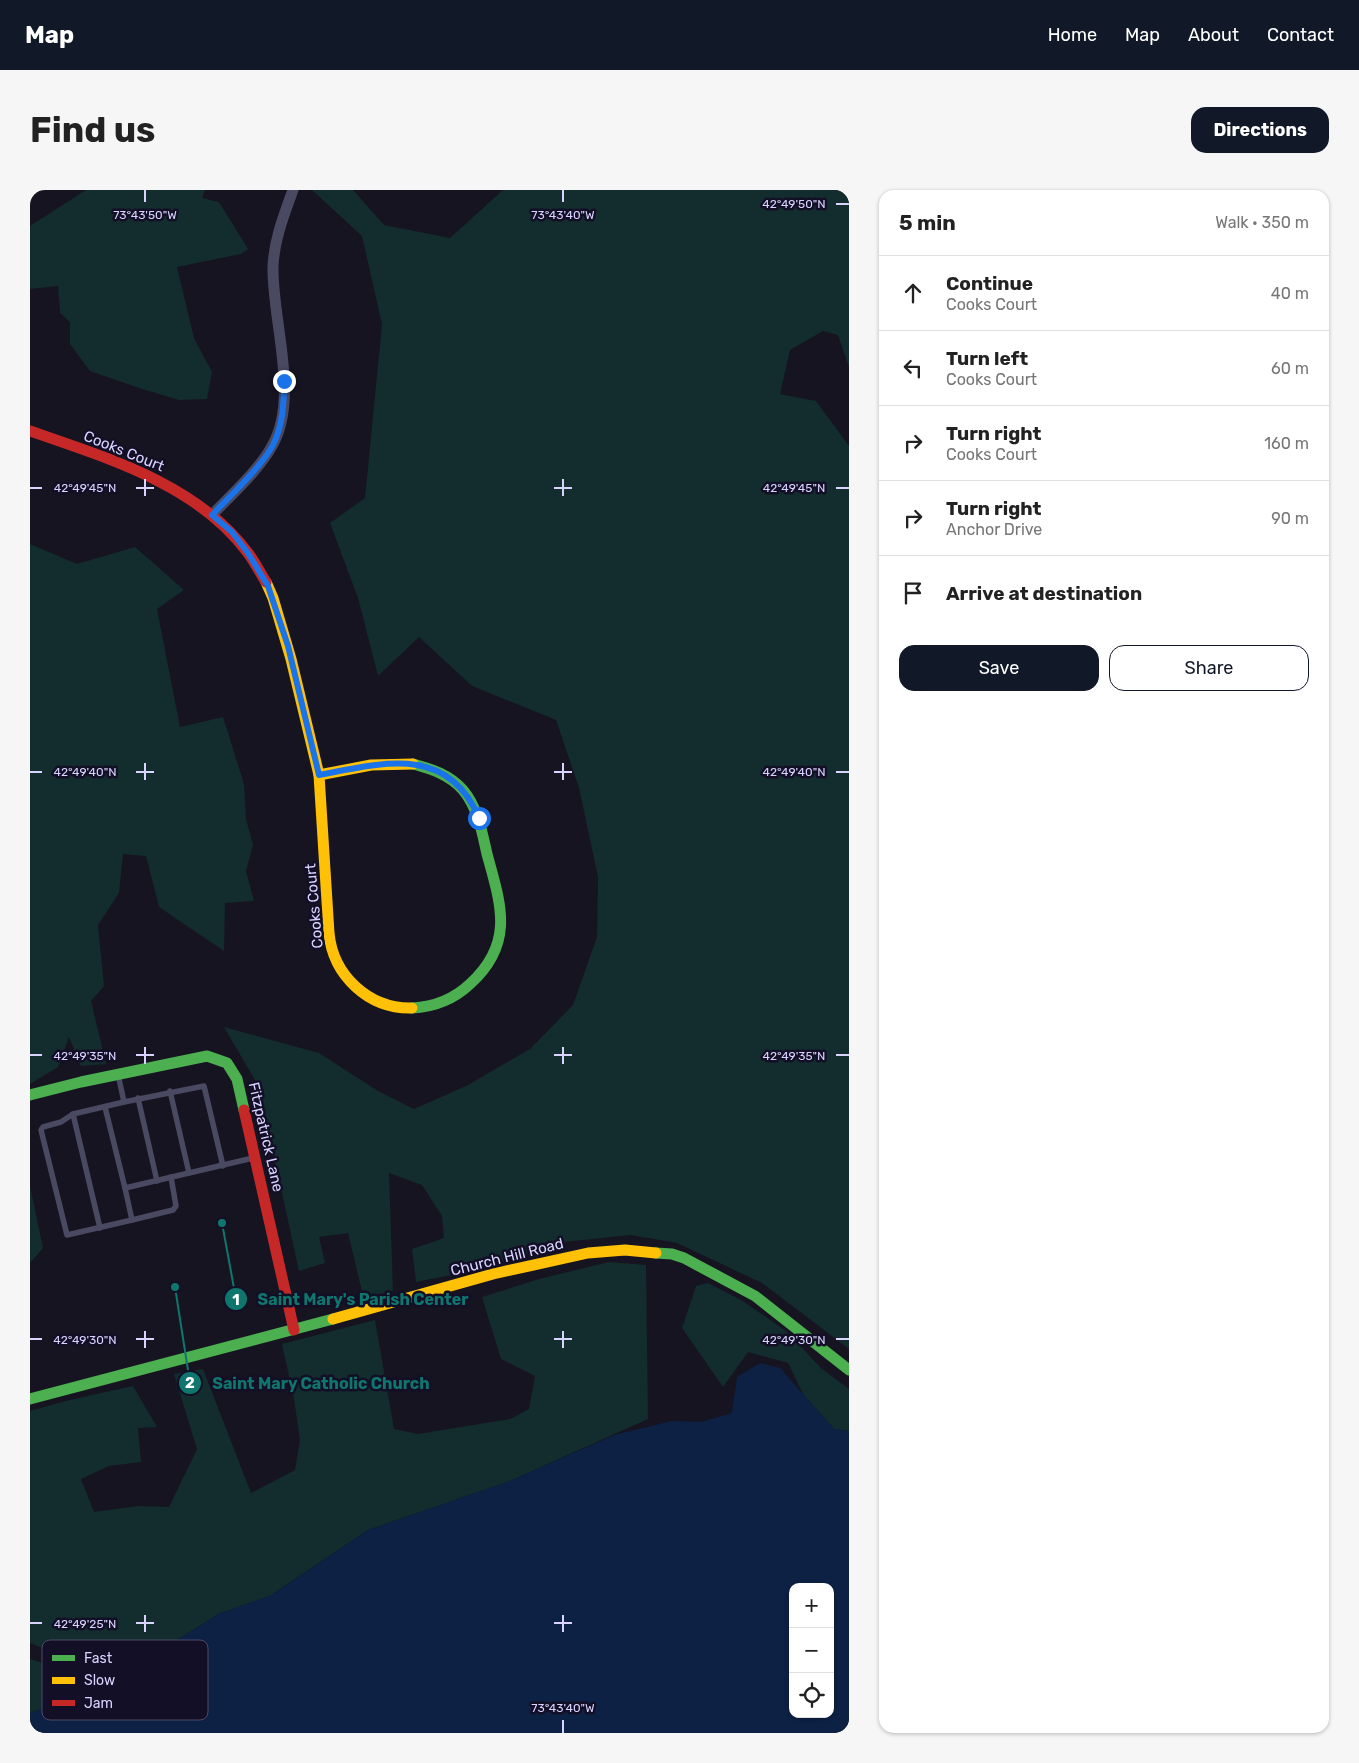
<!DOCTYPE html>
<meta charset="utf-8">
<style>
:root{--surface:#fff;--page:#f6f6f6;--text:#222;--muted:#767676;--line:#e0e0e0;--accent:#111827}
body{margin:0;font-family:Rubik,sans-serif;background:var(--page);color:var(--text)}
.controls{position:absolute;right:15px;bottom:15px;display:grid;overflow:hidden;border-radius:10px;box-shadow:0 1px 4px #0004}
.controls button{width:45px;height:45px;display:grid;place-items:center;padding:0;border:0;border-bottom:1px solid var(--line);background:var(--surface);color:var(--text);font:25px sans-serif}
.stop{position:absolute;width:15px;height:15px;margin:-11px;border:4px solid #1a73e8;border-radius:50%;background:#fff}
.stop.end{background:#1a73e8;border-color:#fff;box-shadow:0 1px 5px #0008}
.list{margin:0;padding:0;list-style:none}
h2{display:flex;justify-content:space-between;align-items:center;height:65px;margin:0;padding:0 20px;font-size:21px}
h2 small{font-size:16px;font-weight:400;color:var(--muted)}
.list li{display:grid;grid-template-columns:32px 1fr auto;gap:15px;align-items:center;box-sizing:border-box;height:75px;padding:0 20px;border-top:1px solid var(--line)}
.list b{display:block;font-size:19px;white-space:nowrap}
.list p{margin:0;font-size:16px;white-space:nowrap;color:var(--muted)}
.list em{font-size:16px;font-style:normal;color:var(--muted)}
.actions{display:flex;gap:10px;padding:15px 20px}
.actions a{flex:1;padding:11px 0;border:1px solid var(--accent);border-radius:15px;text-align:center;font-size:18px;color:var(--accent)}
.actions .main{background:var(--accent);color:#fff}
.icon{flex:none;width:28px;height:28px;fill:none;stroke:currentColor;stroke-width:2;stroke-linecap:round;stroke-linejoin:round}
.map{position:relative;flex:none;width:819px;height:1543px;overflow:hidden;border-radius:15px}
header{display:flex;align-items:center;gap:30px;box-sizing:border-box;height:70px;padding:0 25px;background:var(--accent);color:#fff}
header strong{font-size:24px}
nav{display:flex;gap:28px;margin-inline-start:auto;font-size:18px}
.intro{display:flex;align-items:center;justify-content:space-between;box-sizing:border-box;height:120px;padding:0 30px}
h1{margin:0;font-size:35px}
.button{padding:12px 22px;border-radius:15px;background:var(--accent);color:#fff;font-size:18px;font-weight:700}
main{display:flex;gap:30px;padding:0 30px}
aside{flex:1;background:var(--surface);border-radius:15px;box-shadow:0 1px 4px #0004}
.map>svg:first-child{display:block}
.green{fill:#132c2d}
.water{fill:#0d2144;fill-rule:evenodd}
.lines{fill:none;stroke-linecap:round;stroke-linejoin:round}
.lane{stroke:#4a4962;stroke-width:5.5}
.street{stroke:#4a4962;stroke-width:11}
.fast{stroke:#4caf50;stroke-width:11}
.slow{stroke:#ffc107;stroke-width:11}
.jam{stroke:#c62828;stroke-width:11}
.route{stroke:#1a73e8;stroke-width:6}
.ticks{fill:none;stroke:#d9d4ff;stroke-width:2}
.labels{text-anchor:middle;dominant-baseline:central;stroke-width:5;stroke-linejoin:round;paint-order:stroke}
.street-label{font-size:15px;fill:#d9d4ff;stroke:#130f26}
.key{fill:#130f26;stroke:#4e4a67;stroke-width:1}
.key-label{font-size:14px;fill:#d9d4ff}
.ticks-label{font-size:12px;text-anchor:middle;fill:#d9d4ff;stroke:#130f26;stroke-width:5;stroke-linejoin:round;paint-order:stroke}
.leader{fill:none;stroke:#0f766e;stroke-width:2}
.callout-dot{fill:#0f766e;stroke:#130f26;stroke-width:2}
.mark-label{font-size:15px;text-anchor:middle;font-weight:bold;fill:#fff}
.callout-label{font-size:16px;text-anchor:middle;font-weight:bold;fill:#0f766e;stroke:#130f26;stroke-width:5;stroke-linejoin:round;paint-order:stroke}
</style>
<header>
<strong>Map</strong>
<nav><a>Home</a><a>Map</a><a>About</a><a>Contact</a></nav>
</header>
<div class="intro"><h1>Find us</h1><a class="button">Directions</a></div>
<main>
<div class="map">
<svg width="819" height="1543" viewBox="0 0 819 1543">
<rect width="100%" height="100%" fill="#161421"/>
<g class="green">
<path d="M56,0h119l-3,8 17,4 29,47 -7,5 -64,13 17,71 18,34 -5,27 -28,1 -37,-11 -52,-18 -20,-27v-22l-10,-9 -2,-27 -28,3v-63z"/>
<path d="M282,0h41l31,35 66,13 53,-48h346v177l-11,-32 -15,-4 -33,19 -10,44 36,7 33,45v903l-87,-66 -85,-40 -46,-8 -67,7 -87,28 -61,12 -4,-33 32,-11 -2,-22 -20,-31 -33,-12 4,118 -29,9 -16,-67 -29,4 6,26 -26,8 -40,-184 -35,-60 95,26 59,38 36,18 54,-24 62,-36 43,-44 24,-68 1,-60 -19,-89 -23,-68 -84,-34 -53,-49 -41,39 -20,-78 -28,-75 35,-25 17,-174 -20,-88z"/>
<path d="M0,354l47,20 58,-17 49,43 -27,19 23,118 43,-10 21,67 2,35 7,26 -7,26 8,30 -29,2 -1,48 -65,-44 -13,-51 -23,-2 -4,39 -21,32 6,61 -13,15 15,63 -25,2 -12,-29 -11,30 -28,17z"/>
<path d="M0,996l13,62 -13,15z"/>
<path d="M579,1072l37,3 2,154 -138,62 -142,49 -98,66 -50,17 -48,30 -41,6 -43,8 -21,1 -37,-15v-232l35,-10 68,-15 24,41 -19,1 3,34 -32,4 -28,13 13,33 44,-6 31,1 28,-58 -23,-75 29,-5 48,124 44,-23 5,-30 -6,-41 -12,-55 93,-24 19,109 24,5 92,-15 19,-10 6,-33 -34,-17 -19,-62 57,-18z"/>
<path d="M678,1093l35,18 43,30 35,37 28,21v42l-15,-2 -31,-35 -15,-31 -40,-11 -25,35 -41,-59 14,-42z"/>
<path d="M0,1469l44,14 -4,26 -40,14z"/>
</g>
<path class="water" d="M730,1173l20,5 54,61 15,2v302h-819v-20l40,-14 4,-26 14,-16 43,-8 41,-6 48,-30 50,-17 98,-66 142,-49 104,-46 58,-14 29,1 31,-9 5,-36zM763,1397h37v127h-37z"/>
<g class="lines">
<g class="lane">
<path d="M88,884l6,28 80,-16 19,80"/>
<path d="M140,901l19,82"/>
<path d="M108,908l19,83"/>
<path d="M94,912l-51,12 -12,8 -18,5 -2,3 26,105 65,-15"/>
<path d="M75,917l20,81 128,-30"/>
<path d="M43,924l27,114"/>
<path d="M95,998l7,32 41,-10 3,-4 -5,-29"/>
</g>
<path class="street" d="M182,325c19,-20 47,-45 60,-69 28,-49 0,-125 1,-179 1,-27 11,-52 20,-77"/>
<g class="fast">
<path d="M382,818c22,-1 42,-9 58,-24 45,-41 31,-79 17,-130 -5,-22 -9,-46 -24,-64 -13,-15 -31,-21 -50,-26"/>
<path d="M0,905l51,-13 126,-26 20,7 10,16 7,31"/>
<path d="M626,1063l16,1 12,4 71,38 94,74"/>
<path d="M0,1209l303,-80"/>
</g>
<g class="slow">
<path d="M236,392l7,16 18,61 28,116"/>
<path d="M382,818c-44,1 -79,-33 -83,-75l-10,-158 52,-10 42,-1"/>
<path d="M303,1129l160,-45 95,-21 37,-3 31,3"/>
</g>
<g class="jam">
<path d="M0,241c77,27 167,53 218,122 7,9 12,20 18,29"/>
<path d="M214,920l50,220"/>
</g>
</g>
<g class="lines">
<path class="route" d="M254,191c0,22 -1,44 -11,64 -11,21 -44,52 -61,70l20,17 16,21 20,33 20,60 31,129c63,-12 129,-31 160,43"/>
</g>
<path class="ticks" d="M115,0v12M533,0v12M806,14h13M115,289v17M533,289v17M0,298h12M106,298h18M524,298h18M806,298h13M115,573v17M533,573v17M0,582h12M106,582h18M524,582h18M806,582h13M115,857v17M533,857v17M0,865h12M106,865h18M524,865h18M806,865h13M115,1141v17M533,1141v17M0,1149h12M106,1149h18M524,1149h18M806,1149h13M115,1425v17M533,1425v17M0,1433h12M106,1433h18M524,1433h18M533,1530v13"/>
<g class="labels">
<g class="street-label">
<text transform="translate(94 261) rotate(22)">Cooks Court</text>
<text transform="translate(284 716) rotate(-95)">Cooks Court</text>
<text transform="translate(236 947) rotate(77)">Fitzpatrick Lane</text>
<text transform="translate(477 1067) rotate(-14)">Church Hill Road</text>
</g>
</g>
<rect x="12" y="1450" width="166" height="80" rx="8" class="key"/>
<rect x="22" y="1465" width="23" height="6" fill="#4caf50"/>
<rect x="22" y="1487" width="23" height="7" fill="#ffc107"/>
<rect x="22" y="1510" width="23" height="6" fill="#c62828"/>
<g class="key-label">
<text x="54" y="1473">Fast</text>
<text x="54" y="1495">Slow</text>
<text x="54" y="1518">Jam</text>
</g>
<g class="ticks-label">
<text x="764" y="18">42°49'50"N</text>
<text x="115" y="29">73°43'50"W</text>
<text x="533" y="29">73°43'40"W</text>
<text x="55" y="302">42°49'45"N</text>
<text x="764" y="302">42°49'45"N</text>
<text x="55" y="586">42°49'40"N</text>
<text x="764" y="586">42°49'40"N</text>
<text x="55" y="870">42°49'35"N</text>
<text x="764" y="870">42°49'35"N</text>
<text x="55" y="1154">42°49'30"N</text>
<text x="764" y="1154">42°49'30"N</text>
<text x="55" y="1438">42°49'25"N</text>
<text x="533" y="1522">73°43'40"W</text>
</g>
<path class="leader" d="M192 1033L206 1109M145 1097L160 1193"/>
<g class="callout-dot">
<circle cx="192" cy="1033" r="5"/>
<circle cx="145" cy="1097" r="5"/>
<circle cx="206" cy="1109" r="12"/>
<circle cx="160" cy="1193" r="12"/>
</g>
<g class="mark-label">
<text x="206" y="1115">1</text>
<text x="160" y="1198">2</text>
</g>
<g class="callout-label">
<text x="333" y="1115">Saint Mary's Parish Center</text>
<text x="291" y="1199">Saint Mary Catholic Church</text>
</g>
</svg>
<div class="controls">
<button>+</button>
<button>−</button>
<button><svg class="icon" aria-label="locate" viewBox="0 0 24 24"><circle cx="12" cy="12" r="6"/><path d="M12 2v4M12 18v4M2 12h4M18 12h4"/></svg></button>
</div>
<div class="stop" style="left:449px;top:628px"></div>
<div class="stop end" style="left:254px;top:191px"></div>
</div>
<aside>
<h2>5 min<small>Walk · 350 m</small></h2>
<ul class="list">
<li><svg class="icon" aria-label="ahead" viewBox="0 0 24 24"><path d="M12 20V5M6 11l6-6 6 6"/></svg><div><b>Continue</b><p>Cooks Court</p></div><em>40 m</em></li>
<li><svg class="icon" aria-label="left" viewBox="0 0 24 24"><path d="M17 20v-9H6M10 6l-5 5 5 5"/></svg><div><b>Turn left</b><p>Cooks Court</p></div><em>60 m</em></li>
<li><svg class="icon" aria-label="right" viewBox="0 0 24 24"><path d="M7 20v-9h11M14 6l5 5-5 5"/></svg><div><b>Turn right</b><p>Cooks Court</p></div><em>160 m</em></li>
<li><svg class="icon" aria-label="right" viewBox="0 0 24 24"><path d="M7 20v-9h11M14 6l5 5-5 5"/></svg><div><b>Turn right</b><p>Anchor Drive</p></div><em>90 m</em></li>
<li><svg class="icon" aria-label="arrive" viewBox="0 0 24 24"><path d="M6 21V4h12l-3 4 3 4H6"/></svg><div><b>Arrive at destination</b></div></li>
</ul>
<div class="actions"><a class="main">Save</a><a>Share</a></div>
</aside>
</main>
